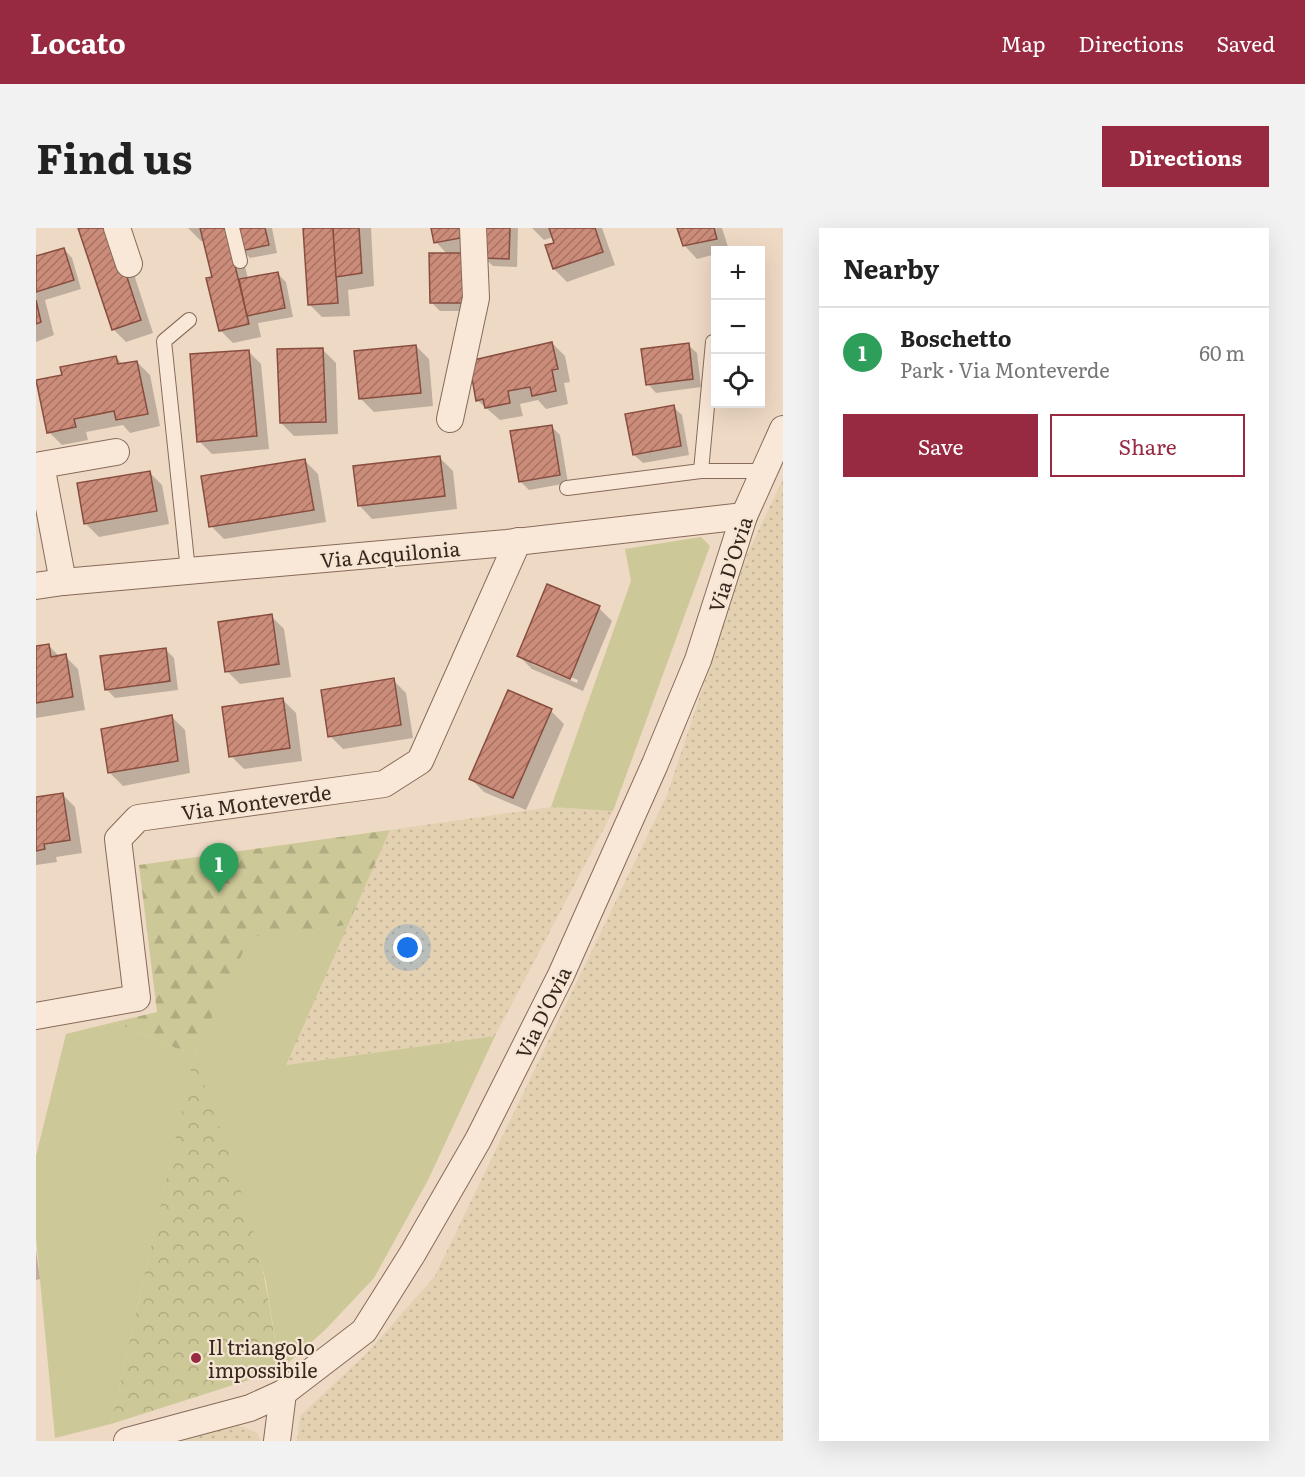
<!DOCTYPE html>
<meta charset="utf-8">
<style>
:root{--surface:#fff;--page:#f2f2f2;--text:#222;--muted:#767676;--line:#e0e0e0;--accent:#972a41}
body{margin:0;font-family:Literata,serif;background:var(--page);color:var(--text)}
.controls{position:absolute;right:18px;top:18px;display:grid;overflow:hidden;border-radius:0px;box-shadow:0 6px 24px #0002}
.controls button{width:54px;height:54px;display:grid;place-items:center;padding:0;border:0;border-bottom:2px solid var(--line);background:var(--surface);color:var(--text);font:30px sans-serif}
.you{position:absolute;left:372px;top:720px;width:21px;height:21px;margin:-15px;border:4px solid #fff;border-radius:50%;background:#1a73e8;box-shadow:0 0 0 9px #1a73e833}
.badge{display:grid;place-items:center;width:39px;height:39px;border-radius:50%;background:var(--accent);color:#fff;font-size:20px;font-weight:700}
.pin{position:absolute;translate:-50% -50px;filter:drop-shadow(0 2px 3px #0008)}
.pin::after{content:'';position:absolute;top:32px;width:21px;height:18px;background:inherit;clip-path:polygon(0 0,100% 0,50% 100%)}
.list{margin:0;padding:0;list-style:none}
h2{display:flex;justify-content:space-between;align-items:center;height:78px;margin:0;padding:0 24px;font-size:26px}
h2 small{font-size:20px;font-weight:400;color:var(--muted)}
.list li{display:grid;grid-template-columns:39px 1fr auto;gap:18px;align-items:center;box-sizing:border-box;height:90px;padding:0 24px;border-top:2px solid var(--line)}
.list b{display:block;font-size:22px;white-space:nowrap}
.list p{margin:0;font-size:20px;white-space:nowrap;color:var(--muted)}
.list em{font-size:20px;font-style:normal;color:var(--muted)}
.actions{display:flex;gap:12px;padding:18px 24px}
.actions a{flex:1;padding:14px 0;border:2px solid var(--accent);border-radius:0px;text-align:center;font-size:21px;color:var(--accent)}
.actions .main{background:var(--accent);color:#fff}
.icon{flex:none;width:33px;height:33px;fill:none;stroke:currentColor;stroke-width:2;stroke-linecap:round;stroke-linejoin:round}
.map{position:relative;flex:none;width:747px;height:1213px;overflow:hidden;border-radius:0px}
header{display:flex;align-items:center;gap:36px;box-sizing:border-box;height:84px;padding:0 30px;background:var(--accent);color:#fff}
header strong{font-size:28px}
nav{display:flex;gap:33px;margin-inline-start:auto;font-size:21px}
.intro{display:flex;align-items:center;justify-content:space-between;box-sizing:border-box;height:144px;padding:0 36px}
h1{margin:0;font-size:42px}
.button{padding:15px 27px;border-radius:0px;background:var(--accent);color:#fff;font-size:21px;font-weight:700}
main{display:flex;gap:36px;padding:0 36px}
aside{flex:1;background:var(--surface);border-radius:0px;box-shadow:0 6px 24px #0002}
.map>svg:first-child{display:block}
.farmland{fill:url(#farmland-dots)}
.grass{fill:#ccc897}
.forest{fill:url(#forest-firs)}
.park{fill:url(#park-crowns)}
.shadow{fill:#0003;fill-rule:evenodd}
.building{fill:url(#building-hatch);stroke:#874e40;stroke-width:1.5}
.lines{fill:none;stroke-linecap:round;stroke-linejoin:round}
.service-casing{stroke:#886a5a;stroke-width:16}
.minor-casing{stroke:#886a5a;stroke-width:28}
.service{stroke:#f9e8d7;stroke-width:14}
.minor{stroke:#f9e8d7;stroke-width:26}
.poi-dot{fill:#972a41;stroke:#f5e5d3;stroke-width:2}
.labels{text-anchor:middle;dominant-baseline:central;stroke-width:4.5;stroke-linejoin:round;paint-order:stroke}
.street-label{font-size:20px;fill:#38261e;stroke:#f5e5d3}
.poi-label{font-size:20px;fill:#38261e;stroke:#f5e5d3;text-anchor:start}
</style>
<header>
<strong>Locato</strong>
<nav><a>Map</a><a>Directions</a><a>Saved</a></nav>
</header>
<div class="intro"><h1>Find us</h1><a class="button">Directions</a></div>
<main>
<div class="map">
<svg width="747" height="1213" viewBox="0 0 747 1213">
<defs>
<pattern id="farmland-dots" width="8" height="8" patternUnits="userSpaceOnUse" patternTransform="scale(1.5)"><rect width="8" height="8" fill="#e3d1b1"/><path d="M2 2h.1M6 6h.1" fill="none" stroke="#c4b398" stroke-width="1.8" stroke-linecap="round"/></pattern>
<pattern id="forest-firs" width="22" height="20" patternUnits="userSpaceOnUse" patternTransform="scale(1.5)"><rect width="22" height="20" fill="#ccc897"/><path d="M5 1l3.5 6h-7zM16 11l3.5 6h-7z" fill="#b0ac82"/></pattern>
<pattern id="park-crowns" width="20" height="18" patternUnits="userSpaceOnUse" patternTransform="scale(1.5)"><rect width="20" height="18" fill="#ccc897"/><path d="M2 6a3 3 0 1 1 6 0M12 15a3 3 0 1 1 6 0" fill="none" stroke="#b0ac82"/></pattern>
<pattern id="building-hatch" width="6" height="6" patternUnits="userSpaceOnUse" patternTransform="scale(1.5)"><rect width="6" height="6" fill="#cc8c7a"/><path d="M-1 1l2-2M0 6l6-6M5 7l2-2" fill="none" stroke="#a77263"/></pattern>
</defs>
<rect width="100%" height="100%" fill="#eed9c4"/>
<g class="farmland">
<path d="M747,251v962h-486l3,-25 67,-63 68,-77 232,-481 80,-240z"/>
<path d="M515,579l62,4 -118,225 -210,29 105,-235z"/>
<path d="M202,1197l19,8 4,8h-79z"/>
</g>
<g class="grass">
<path d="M665,309l9,9 -97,265 -62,-4 80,-226 -6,-32z"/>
<path d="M312,697l-62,140 209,-29 -67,144 -54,98 -49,52 -45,40 -14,-88 -13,-51 -59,-174 -83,367 -56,14 -19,-201v-81l30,-122 49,-12 79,34 56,-120z"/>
</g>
<path class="forest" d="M354,602l-42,95 -98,12 -56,119 -79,-34 42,-10 -18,-147z"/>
<path class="park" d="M158,828c21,58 42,115 59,174 13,46 19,94 27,140l-169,54z"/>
<g class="shadow">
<path d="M44,0h39l34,105 -27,9 -13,-13z"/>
<path d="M152,0h84l5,25 -27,5 -9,-9 7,30 29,-6 9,9 7,35 -35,6 3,14 -28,6 -13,-13 -6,-52 -9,-38 -4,1z"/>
<path d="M268,0h67l3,58 -26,4 2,26 -28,1 -13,-13z"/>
<path d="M397,0h41l4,21 -18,4 17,58h-37l-9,-9 17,-47 -12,-13z"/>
<path d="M448,0h34l-1,39 -24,-1 -9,-8z"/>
<path d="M496,0h70l13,37 -48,17 -13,-13 -7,-23 8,-2 -2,-7 -9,3z"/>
<path d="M642,0h44l7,22h-13v4l-19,5 -13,-14z"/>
<path d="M28,21l8,9 9,31 -36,11 9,35 -18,7v-92l1,8z"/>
<path d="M516,115l13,13 5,26 -6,1 4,21 -22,5 -8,-9 -18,4 3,12 -23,4 -23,-20z"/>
<path d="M652,117l9,8 4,34 -45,6 -8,-9z"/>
<path d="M380,118l13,13 4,47 -59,6 -13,-13z"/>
<path d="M287,122l13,13 2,71 -44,2 -13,-13z"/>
<path d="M212,123l13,13 8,85 -57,5 -13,-13z"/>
<path d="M80,129l7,8 14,-3 13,13 10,51 -30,7 -7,-8 -37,7 2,8 -26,5 -13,-13 14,-56z"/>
<path d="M637,179l9,8 7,40 -46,8 -9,-8z"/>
<path d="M515,198l9,9 8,48 -39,7 -9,-9z"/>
<path d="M404,230l13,13 4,38 -85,10 -13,-14z"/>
<path d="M269,233l13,13 8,48 -102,17 -13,-13z"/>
<path d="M113,244l13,13 7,39 -70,13 -13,-13 -7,-39z"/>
<path d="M512,358l51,22 13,13 -29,70 -51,-22 -13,-13zM496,433l46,19 -1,3 -45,-19z"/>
<path d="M235,388l13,13 7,48 -51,7 -13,-13z"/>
<path d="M12,417l12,12 5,-1 13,13 7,41 -49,8v-71z"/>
<path d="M129,421l9,9 4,32 -63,8 -9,-9z"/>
<path d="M357,452l13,13 7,45 -70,11 -13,-13z"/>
<path d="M247,472l13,13 6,48 -58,8 -13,-13z"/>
<path d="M515,483l13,13 -38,86 -42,-18 -13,-13z"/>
<path d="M136,489l13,13 5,43 -67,13 -13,-13z"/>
<path d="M26,566l13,13 7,46 -26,4 1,5 -21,3v-61z"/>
<path d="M0,1022l4,29 -4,1z"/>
</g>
<g class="building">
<path d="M42,0h33l30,92 -29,10z"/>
<path d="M164,0h26l23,96 -30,7 -13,-53 6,-1z"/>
<path d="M199,0h30l4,17 -29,6z"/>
<path d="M267,0h30l5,75 -30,2z"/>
<path d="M297,0h26l3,45 -26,4z"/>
<path d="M395,0h33l2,9 -32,6z"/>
<path d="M447,0h27l-1,31 -27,-1z"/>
<path d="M513,0h46l8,24 -50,17 -8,-24 9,-2z"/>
<path d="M641,0h37l3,11 -34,7z"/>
<path d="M28,20l10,32 -38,12v-36z"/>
<path d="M393,25h40v50h-39z"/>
<path d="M242,44l7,36 -38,8 -8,-37z"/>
<path d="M0,72l5,22 -5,2z"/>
<path d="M516,114l6,27 -6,1 4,21 -24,5 -2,-9 -22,4 2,12 -25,5 -2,-9 -7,2 -7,-40z"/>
<path d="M653,115l4,36 -47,6 -5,-36z"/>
<path d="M380,117l5,48 -62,6 -5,-48z"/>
<path d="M287,120l3,74 -46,1 -3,-74z"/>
<path d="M213,122l8,86 -60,6 -7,-88z"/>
<path d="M80,128l2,8 19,-3 11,53 -32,6 -2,-9 -40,8 2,8 -29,6 -11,-53 26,-5 -2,-8z"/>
<path d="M638,177l7,41 -48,9 -8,-41z"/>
<path d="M516,197l8,50 -41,7 -9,-51z"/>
<path d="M404,228l5,40 -87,10 -5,-40z"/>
<path d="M269,231l9,51 -105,17 -8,-51z"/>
<path d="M114,243l7,40 -73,13 -7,-41z"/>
<path d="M511,356l53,22 -30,73 -53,-23z"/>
<path d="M236,386l7,50 -54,8 -7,-50z"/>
<path d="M13,416l2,13 15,-3 7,43 -37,6v-57z"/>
<path d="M130,420l4,33 -65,9 -5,-34z"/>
<path d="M358,450l7,47 -73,12 -7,-47z"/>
<path d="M472,462l44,19 -39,89 -44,-19z"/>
<path d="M247,470l7,50 -61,9 -7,-50z"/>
<path d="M136,487l6,46 -70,12 -7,-44z"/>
<path d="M27,565l7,47 -26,4 1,5 -9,2v-54z"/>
</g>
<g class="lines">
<g class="service-casing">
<g id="service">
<path d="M196,0l8,33"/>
<path d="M677,114l-12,129h63"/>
<path d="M531,260l134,-17"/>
<path d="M152,343l-24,-230 25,-21"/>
</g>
</g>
<g class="minor-casing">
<g id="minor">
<path d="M81,0l12,36"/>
<path d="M414,191l26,-121 -3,-70"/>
<path d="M27,354l-22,-117 75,-13"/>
<path d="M0,358l27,-4 444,-39 237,-27"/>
<path d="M0,788l101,-18 -19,-159 20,-21 246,-34 36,-23 98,-220"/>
<path d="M91,1213l123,-33 33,-15 81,-62 49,-78 65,-113 83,-165 94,-211 43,-104 46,-144 39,-87"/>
<path d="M241,1213l6,-48"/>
</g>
</g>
<use href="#service" class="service"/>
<use href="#minor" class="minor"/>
</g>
<circle class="poi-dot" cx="160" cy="1130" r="6"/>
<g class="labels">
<g class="street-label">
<text transform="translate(354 325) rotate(-5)">Via Acquilonia</text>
<text transform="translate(693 336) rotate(-72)">Via D'Ovia</text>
<text transform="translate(220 573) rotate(-8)">Via Monteverde</text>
<text transform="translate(506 784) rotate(-64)">Via D'Ovia</text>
</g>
<g class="poi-label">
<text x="172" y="1118">Il triangolo<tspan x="172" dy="23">impossibile</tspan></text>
</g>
</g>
</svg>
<div class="controls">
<button>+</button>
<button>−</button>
<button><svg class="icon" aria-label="locate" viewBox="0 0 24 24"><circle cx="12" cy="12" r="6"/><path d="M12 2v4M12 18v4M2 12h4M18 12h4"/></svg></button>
</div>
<div class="you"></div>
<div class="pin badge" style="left:183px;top:665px;background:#2e9e5b">1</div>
</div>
<aside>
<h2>Nearby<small></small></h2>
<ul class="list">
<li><span class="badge" style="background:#2e9e5b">1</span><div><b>Boschetto</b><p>Park · Via Monteverde</p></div><em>60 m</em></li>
</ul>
<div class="actions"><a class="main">Save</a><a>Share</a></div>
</aside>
</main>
